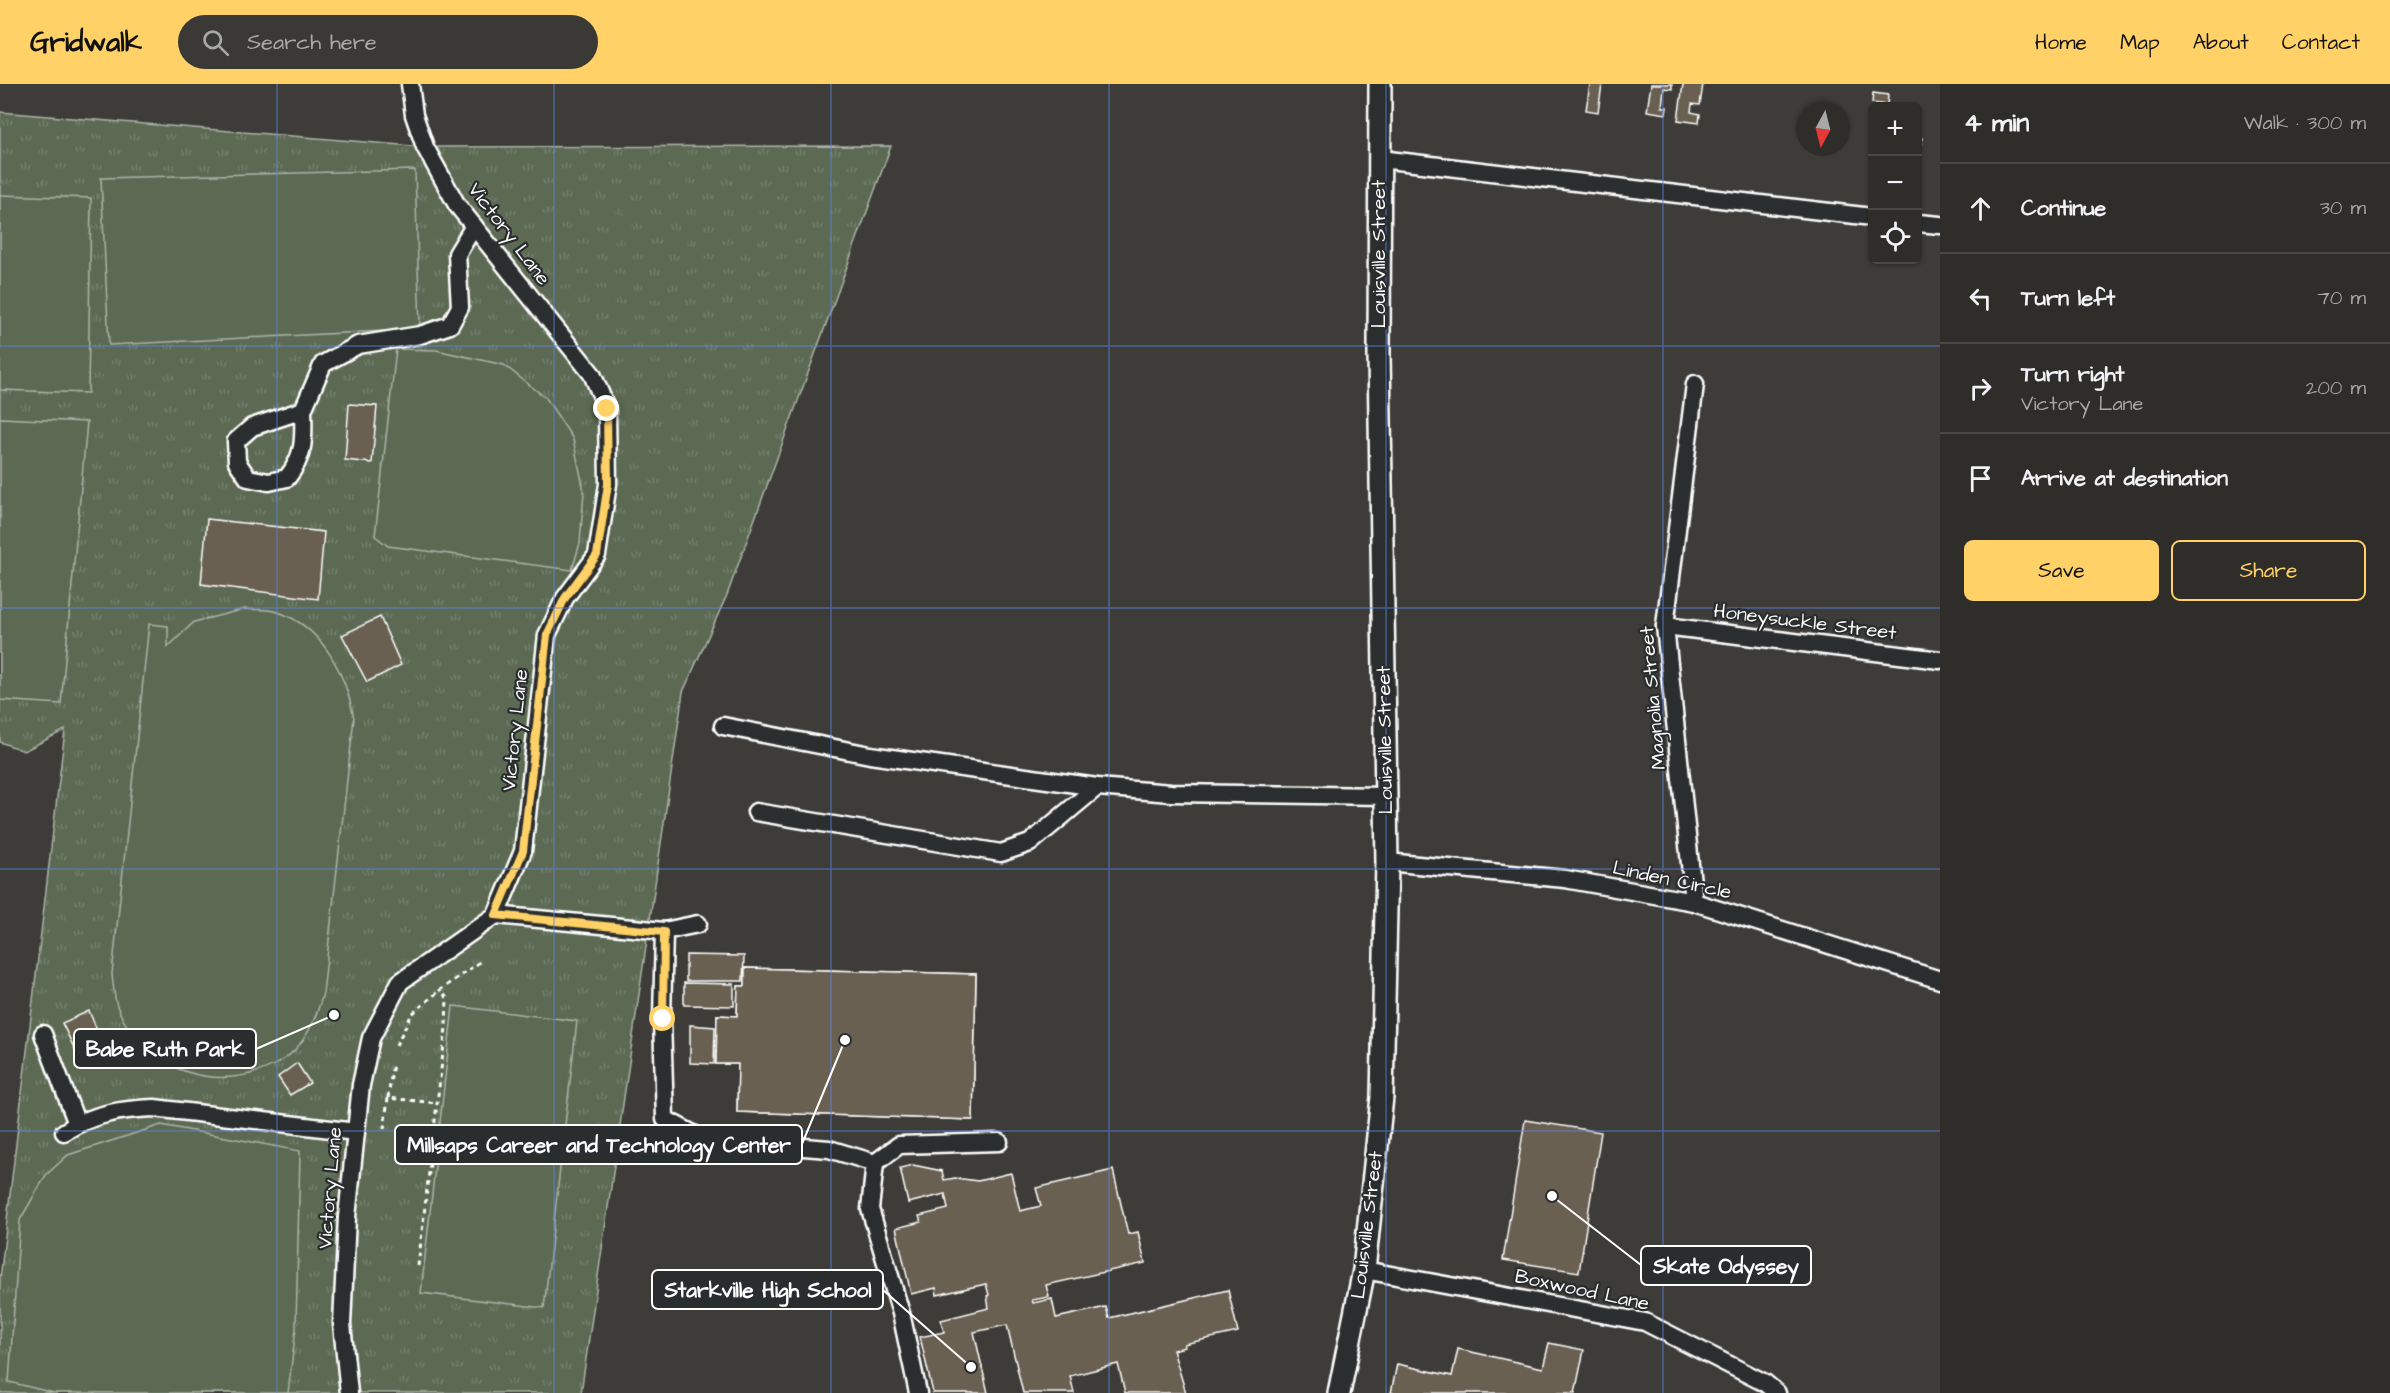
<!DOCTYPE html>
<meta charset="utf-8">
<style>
:root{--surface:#2e2d2a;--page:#3a3936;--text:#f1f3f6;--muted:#a7a8a8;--line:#494947;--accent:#ffd166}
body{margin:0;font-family:"Architects Daughter",sans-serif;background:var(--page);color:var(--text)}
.controls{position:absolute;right:18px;top:18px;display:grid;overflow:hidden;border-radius:9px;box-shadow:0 2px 4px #0004}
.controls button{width:54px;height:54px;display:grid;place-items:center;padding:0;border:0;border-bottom:2px solid var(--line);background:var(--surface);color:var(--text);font:30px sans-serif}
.compass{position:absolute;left:1796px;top:18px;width:54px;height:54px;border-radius:50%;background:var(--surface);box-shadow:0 2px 4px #0004;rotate:187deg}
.stop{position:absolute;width:18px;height:18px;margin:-14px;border:4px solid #ffd166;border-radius:50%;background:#fff}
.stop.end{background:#ffd166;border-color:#fff;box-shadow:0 2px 6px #0008}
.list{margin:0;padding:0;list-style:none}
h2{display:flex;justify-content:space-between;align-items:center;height:78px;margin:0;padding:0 24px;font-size:26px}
h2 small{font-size:20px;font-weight:400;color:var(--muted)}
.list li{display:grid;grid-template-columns:39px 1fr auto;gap:18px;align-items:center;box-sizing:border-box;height:90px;padding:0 24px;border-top:2px solid var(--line)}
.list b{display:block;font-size:22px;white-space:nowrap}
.list p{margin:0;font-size:20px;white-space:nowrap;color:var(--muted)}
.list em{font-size:20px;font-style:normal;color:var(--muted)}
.actions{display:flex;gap:12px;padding:18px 24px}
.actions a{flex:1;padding:14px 0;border:2px solid var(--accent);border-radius:9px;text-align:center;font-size:21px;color:var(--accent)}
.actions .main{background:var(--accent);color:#111}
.icon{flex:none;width:33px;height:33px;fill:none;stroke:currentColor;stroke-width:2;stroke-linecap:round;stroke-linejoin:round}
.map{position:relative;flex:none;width:1940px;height:1309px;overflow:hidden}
header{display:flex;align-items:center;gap:36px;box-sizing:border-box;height:84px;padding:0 30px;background:var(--accent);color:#111}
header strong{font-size:28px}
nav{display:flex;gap:33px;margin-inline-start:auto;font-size:21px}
.search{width:420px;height:54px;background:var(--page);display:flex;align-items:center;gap:15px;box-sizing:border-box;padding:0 21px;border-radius:33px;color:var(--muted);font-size:22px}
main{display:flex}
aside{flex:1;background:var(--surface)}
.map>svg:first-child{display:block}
.grass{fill:url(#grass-tufts);stroke:#adb4a9;stroke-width:1.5}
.pitch{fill:#5b6a53;stroke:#adb4a9;stroke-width:1.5}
.building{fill:#6a6051;stroke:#fff;stroke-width:1.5}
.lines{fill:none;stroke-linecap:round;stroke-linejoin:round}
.minor-casing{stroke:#fff;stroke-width:21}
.major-casing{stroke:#fff;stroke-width:26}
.path{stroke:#fff;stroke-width:3;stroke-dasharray:4.5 4.5;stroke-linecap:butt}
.minor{stroke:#2a2d2e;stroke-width:16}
.major{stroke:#2a2d2e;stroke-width:21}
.route{stroke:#ffd166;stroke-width:8}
.grid{fill:none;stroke:#6183e4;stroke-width:1.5;stroke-opacity:0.55}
.labels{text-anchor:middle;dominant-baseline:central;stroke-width:4.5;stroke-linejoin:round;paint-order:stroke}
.street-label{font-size:20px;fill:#fff;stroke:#2a2d2e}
.leader{fill:none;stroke:#fff;stroke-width:2}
.callout-dot{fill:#fff;stroke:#2a2d2e;stroke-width:2}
.callout{fill:#2a2d2e;stroke:#fff;stroke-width:2}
.callout-label{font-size:21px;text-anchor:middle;font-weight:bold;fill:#fff}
</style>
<header>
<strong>Gridwalk</strong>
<div class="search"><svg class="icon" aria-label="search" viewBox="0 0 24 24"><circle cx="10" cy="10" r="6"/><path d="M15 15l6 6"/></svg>Search here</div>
<nav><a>Home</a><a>Map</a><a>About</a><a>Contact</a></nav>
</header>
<main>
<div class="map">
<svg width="1940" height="1309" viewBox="0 0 1940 1309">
<defs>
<pattern id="grass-tufts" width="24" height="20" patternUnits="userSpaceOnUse" patternTransform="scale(1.5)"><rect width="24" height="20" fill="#5b6a53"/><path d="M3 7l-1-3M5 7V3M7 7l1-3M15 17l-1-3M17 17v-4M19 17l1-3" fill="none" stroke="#74806d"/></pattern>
</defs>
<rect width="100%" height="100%" fill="#3d3c38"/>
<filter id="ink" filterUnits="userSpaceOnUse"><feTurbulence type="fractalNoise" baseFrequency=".0167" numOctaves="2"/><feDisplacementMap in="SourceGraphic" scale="12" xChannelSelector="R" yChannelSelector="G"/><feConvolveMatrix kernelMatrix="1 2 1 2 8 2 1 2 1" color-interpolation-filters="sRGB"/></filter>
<g filter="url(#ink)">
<path class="grass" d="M0,28l425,35 466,-1 -164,449 -44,97 -102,701h-581v-114l65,-549 -41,21 -24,-9z"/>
<g class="pitch">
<path d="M415,86l5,159 -311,16 -8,-167z"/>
<path d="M0,111l91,3 -3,195 -88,-3z"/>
<path d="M396,265l40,1 68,15 42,33 27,41 11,52 -4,52 -8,27 -184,-24 -13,-10z"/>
<path d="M0,334l87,4 -26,282 -61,-4z"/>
<path d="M245,525c10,1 23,0 33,3 46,16 68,63 76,106l-31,275c-6,23 -18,52 -39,66 -59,39 -142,14 -167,-53 -3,-10 -4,-22 -5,-32l37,-350 19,2v21l26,-25z"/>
<path d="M453,922l124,15 -33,287 -123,-15z"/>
<path d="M161,1041l139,26 -4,177 -8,65h-234l-45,-11 11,-162 26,-45 22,-20z"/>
</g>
<g class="building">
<path d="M1590,0h15l-3,1 -4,27 -12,-2z"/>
<path d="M1651,0h21v5l-8,-1 -2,19h5l-1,7 -19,-3z"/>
<path d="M1683,0h20l-3,21 -8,-1 -1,8 9,2 -1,9 -21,-3z"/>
<path d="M1873,9l15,2 -1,10 -15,-2z"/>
<path d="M1918,53l4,1 -4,30z"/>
<path d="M349,320l28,2 -5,57 -27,-3z"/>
<path d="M207,435l117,13 -6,67 -117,-15z"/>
<path d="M380,533l21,48 -34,17 -25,-47z"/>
<path d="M686,871l58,1 -1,25h-57z"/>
<path d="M745,884l231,6 -3,146 -236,-8 1,-48h-22l1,-49 20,1 1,-30h7z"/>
<path d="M745,884l231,6 -3,146 -236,-8 1,-48h-22l1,-49 20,1 1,-30h7z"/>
<path d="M684,899l50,1v22l-50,-1z"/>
<path d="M89,927l16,38 -25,11 -18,-37z"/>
<path d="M690,941l25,2 -1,37 -24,-1z"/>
<path d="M297,979l13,20 -20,12 -12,-18z"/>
<path d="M1525,1036l76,12 -22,140 -76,-12z"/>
<path d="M913,1081l29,6 2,9 11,-2 23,3 33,-8 9,38 21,-5 -5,-18 77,-18 15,64 10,-2 7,31 -99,22 3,12 -17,3 1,3 19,-4 4,19 50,-11 3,11 119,-28 10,42 -54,12 1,3 -12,3 13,43h-61l-7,-29 -48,12 4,17h-51l-16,-68 -33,7 14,61h-55l-13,-56 24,-5 -3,-12 48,-12 -2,-12 2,-1 -3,-11 -49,11 -1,-7 -25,6 -15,-66 25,-6 -2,-6 29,-7 -3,-15 -37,9 -8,-35z"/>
<path d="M1549,1259l35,7 -9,43h-184l6,-29 55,12 6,-27 85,19z"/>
</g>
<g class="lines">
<g class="minor-casing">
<g id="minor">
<path d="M1380,75l492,58"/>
<path d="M1918,139l22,2"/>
<path d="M303,326c1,29 2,45 -16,68l-18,4 -21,-4 -11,-16 -1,-21 16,-14 51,-17 20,-46 35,-19 62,-10 30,-10 10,-18 -3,-53 17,-28"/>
<path d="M1665,542l275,34"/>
<path d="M723,642l147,29 227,32 74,6 215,3"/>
<path d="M756,728l245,41 29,-10 67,-56"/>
<path d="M1387,778l178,17 129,23 246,78"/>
<path d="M1694,818l-29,-276 30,-242"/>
<path d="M496,831l168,16"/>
<path d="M698,840l-34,7 -2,88 3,100 38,20 126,10 46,14"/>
<path d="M43,950l34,90"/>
<path d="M64,1048c28,-18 58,-23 90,-24l202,24"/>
<path d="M1364,1186l281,52 120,61 12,10"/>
<path d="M349,1309l-7,-69 5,-107 14,-132 10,-47 29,-56 96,-67 27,-64 24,-216 18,-37 32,-43 11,-71 -1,-75 -15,-35 -135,-169 -32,-58 -11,-32 -4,-31"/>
<path d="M918,1309l-17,-80 -31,-104 5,-46 24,-18 100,-3"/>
</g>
</g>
<g class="major-casing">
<path id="major" d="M1339,1309l25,-123 18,-173 5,-235 -8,-507 1,-271"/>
</g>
<g class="path">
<path d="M396,961l16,-31 28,-24"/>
<path d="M388,1014l5,-35"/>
<path d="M384,1045l4,-31 49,5"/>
<path d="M418,1182l28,-239 1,-29 -7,-8 41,-29"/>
</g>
<use href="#minor" class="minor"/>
<use href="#major" class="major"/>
</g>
</g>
<g class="lines" filter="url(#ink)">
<path class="route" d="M607,325l1,75 -11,71 -32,43 -18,37 -24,216 -27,64 168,17 -1,87"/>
</g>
<path class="grid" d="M277,0v1309M554,0v1309M831,0v1309M1109,0v1309M1386,0v1309M1663,0v1309M0,262h1940M0,524h1940M0,785h1940M0,1047h1940"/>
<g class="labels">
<g class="street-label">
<text transform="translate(509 150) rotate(53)">Victory Lane</text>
<text transform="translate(1379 170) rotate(-90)">Louisville Street</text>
<text transform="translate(1805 538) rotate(7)">Honeysuckle Street</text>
<text transform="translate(1653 614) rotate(-95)">Magnolia Street</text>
<text transform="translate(515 646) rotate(-84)">Victory Lane</text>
<text transform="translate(1385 656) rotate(-91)">Louisville Street</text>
<text transform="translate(1672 796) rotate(12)">Linden Circle</text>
<text transform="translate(330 1104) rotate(-85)">Victory Lane</text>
<text transform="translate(1367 1141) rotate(-83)">Louisville Street</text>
<text transform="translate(1582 1206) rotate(12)">Boxwood Lane</text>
</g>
</g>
<path class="leader" d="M334 931L256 965M845 956L802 1060M1552 1112L1641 1181M971 1283L883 1206"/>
<g class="callout-dot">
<circle cx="334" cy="931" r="6"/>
<circle cx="845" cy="956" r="6"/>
<circle cx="1552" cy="1112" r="6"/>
<circle cx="971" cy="1283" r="6"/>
</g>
<g class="callout">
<rect x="74" y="945" width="182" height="39" rx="6"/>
<rect x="395" y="1041" width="407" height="39" rx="6"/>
<rect x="1641" y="1162" width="170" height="39" rx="6"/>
<rect x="652" y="1186" width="231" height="39" rx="6"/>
</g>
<g class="callout-label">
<text x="165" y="972">Babe Ruth Park</text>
<text x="599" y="1068">Millsaps Career and Technology Center</text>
<text x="1726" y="1189">Skate Odyssey</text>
<text x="768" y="1213">Starkville High School</text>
</g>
</svg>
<div class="controls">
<button>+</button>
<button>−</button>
<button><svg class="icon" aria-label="locate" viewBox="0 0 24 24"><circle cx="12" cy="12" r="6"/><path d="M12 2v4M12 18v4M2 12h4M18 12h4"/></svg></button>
</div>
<svg class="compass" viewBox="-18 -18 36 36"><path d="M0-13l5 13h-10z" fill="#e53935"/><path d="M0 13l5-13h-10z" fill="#a7a8a8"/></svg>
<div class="stop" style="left:663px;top:935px"></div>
<div class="stop end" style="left:607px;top:325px"></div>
</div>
<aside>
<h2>4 min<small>Walk · 300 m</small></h2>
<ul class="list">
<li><svg class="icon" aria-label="ahead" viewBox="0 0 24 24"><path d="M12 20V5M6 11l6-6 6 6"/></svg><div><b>Continue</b></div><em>30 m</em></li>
<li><svg class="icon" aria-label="left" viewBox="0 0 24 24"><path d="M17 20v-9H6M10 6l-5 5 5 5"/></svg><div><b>Turn left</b></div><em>70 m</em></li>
<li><svg class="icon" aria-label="right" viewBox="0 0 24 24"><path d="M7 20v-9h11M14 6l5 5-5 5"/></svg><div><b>Turn right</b><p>Victory Lane</p></div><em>200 m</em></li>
<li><svg class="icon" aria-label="arrive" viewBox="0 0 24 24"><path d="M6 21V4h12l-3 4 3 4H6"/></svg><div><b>Arrive at destination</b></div></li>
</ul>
<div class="actions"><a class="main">Save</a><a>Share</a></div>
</aside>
</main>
